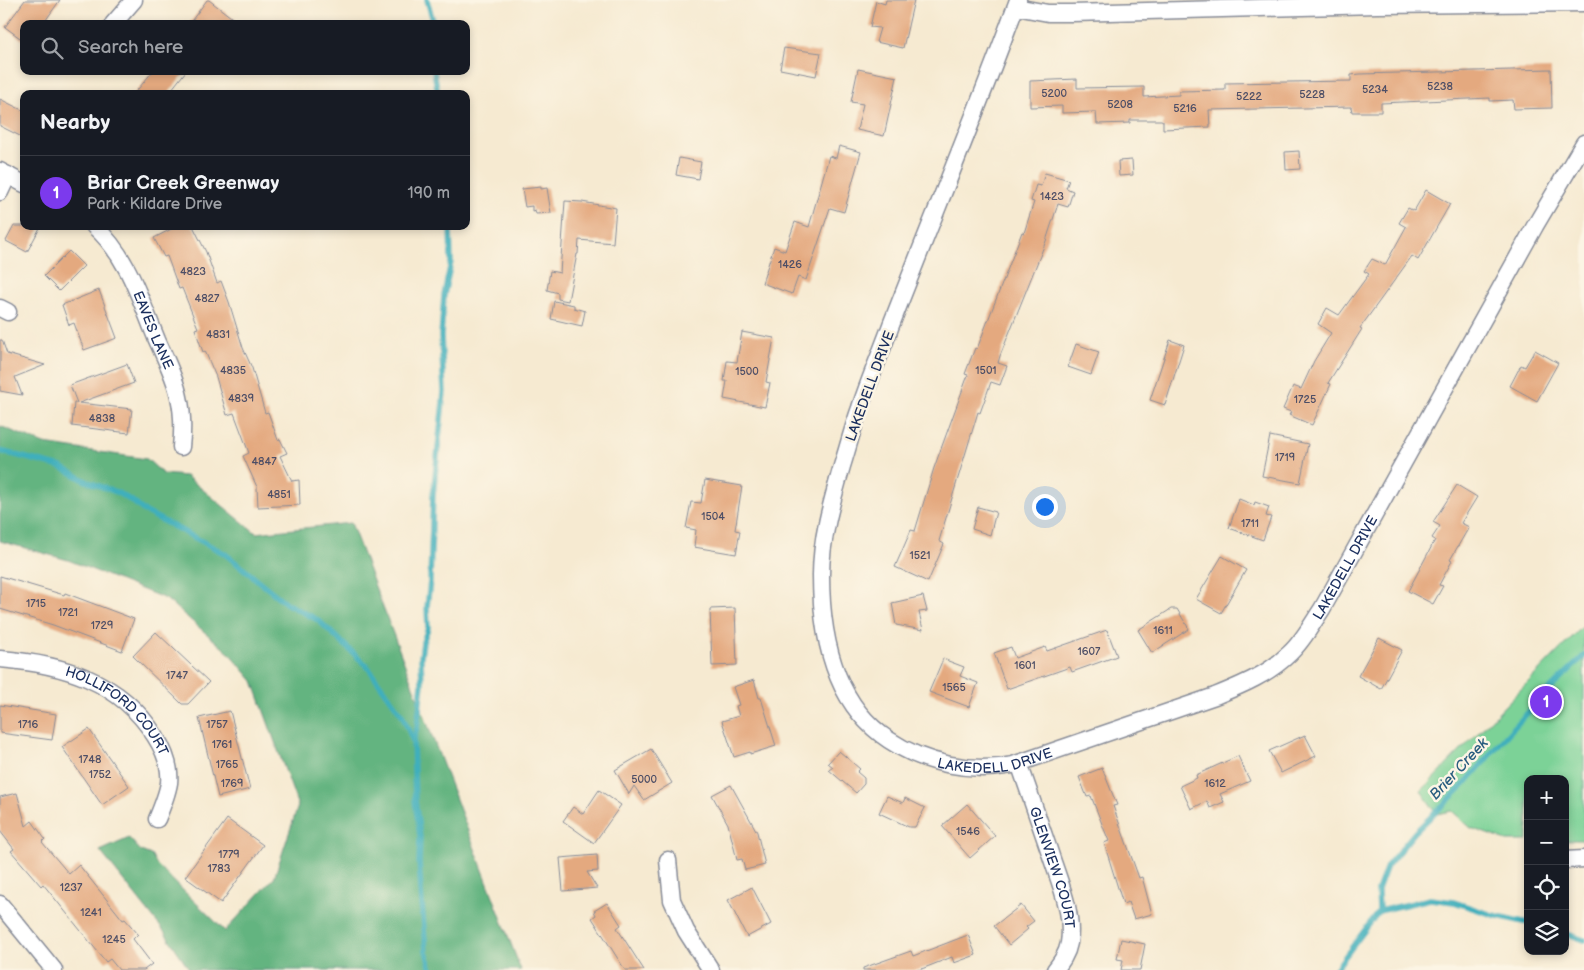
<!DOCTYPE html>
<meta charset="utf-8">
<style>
:root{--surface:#171b24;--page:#242831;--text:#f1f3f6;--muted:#9ea1a6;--line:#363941;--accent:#7c3aed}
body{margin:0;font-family:"Balsamiq Sans",sans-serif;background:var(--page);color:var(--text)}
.controls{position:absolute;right:15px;bottom:15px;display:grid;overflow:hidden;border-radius:10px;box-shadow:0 2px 8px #0003}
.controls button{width:45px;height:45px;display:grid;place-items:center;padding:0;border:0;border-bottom:1px solid var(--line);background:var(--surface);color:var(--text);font:25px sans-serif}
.you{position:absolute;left:1044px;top:506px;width:18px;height:18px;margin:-12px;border:4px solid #fff;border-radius:50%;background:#1a73e8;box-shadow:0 0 0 8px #1a73e833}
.badge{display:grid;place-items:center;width:32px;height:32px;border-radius:50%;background:var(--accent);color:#fff;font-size:16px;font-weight:700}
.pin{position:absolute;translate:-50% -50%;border:2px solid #fff;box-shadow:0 1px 5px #0006}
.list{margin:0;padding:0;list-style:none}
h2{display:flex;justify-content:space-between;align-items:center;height:65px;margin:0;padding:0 20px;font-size:21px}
h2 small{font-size:16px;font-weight:400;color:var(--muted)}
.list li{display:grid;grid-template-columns:32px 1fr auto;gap:15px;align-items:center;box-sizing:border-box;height:75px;padding:0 20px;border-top:1px solid var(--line)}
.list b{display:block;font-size:19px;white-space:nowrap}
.list p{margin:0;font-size:16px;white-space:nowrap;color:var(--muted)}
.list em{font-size:16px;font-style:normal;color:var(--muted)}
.icon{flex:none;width:28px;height:28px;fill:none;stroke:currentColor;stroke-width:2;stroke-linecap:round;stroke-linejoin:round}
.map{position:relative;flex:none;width:1584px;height:970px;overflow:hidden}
.search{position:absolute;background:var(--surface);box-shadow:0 2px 8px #0003;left:20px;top:20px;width:450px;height:55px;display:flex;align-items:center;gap:12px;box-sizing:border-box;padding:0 18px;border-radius:10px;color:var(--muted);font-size:19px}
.panel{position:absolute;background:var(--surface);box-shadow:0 2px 8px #0003;left:20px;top:90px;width:450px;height:140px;border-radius:10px}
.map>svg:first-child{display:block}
.green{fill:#7bd297;stroke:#4b807a}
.forest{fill:#64b480;stroke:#40726f}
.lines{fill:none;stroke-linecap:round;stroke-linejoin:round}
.stream{stroke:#40afbc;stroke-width:5.5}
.building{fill:#e4a97f}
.street-casing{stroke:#888c98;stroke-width:19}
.street{stroke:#fff;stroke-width:16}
.labels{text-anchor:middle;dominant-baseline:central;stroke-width:5;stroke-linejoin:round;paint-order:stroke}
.number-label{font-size:11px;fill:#4d4e66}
.street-label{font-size:14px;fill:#1b2f5e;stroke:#fcf5e5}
.water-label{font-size:15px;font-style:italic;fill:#285c7f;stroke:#fcf5e5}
</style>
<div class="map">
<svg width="1584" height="970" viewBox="0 0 1584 970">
<rect width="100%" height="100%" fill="#fcf5e5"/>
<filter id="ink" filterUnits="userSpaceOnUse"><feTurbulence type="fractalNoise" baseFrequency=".02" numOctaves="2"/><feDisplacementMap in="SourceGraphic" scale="10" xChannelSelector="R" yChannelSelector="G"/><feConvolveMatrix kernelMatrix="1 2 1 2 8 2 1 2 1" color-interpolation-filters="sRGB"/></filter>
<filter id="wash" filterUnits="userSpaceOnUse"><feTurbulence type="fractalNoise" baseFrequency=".0096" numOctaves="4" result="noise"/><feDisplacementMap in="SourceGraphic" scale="20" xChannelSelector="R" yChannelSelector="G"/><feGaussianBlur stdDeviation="1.12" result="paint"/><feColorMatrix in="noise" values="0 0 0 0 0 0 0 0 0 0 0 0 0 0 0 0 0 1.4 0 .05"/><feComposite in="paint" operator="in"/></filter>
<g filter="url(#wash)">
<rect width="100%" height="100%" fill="#f6ead1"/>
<path class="green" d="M1584,625v215h-19v-61h-37v62h-21l-36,-13 -19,-17 -15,3 -16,-23z"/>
<path class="forest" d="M0,426l44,18 103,15 16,15 23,2 70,57 95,-10 170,447h-331l-27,-40 -63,-79 29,-13 12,13 10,4 6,10 68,66 49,-53 24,-72 -45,-125 -24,-28 -63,-54 -98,-39 -68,-19z"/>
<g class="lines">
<g class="stream">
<path d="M427,0l7,24"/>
<path d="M434,71l4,23"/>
<path d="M0,451l61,16 25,14 30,11 16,9 12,10 80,42 63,51 31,16 49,46 35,49 11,26 2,59 5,37 -1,25 2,29 5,60 5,19"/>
<path d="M413,741l4,-13 5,-44 -1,-27 2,-15 5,-14 -1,-21 3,-26 3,-85 11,-104 -3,-56 3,-41 7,-33 -1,-36"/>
<path d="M1379,911l-1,-21 9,-24 28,-34 49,-47 43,-50 40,-43 37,-36"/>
<path d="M1379,911l51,-12 24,3 39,13 35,8"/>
<path d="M1565,933l19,7"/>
<path d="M1335,970l44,-59"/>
</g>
</g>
<g id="blocks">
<g class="building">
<path d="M25,0h35l-17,24h-19v17l-19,-14z"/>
<path d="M207,0h2l31,24h-51z"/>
<path d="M886,0h28l-11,48 -27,-6 4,-14 -10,-1 6,-26 9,3z"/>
<path d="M784,48l37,5 -5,23 -36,-7z"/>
<path d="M858,69l39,8 -13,59 -27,-6 6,-26 -12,-2z"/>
<path d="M1551,69l1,39 -38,1 -1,-9 -23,1v-3l-109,5v9h-29l-1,-5 -142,3 1,17 -47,2v-8l-2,-1h-31v3l-33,1 -1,-12 -34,1v-7l-32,1v-26l47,-2v9l67,-1v10l35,-2v-4l46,-1v-7l126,-2v-6l9,-1z"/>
<path d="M153,71h33l-18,23h-34z"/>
<path d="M0,99l24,12v27l-24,-12z"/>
<path d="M839,146l22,6 -17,60 -14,-4 -24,72 -8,-3 -6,17 -30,-11 12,-36 11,4 10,-29 14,5 20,-71 7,2z"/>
<path d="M1299,151l1,18 -14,1 -1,-18z"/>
<path d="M679,158l22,4 -3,17 -22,-4z"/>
<path d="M1132,160l1,15 -14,1 -1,-15z"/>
<path d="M1045,173l24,7 -3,8 7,3 -5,16 -10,-3 -12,37 -46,115 -2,7 9,3 -7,19 -9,-3 -11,31 -2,-1 -39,129 5,3 -16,38 -33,-15 16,-37 4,1 19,-63 34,-93 -3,-1 10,-26 2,1 45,-117 2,1 10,-31 -3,-1 5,-16 5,1z"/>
<path d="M541,187v2l6,-1 4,25 -15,1 -1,-4 -3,1v-5l-7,1 -3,-18z"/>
<path d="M1426,190l24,14 -32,56 -6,-4 -52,72 2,1 -34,54 3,1 -19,41 -23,-10 2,-3 -8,-3 10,-23 8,3 13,-28 17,-28 -13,-9 9,-16 12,7 30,-41 -5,-3 8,-12 13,6 21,-38 -7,-4 9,-15 6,3z"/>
<path d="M565,201l17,1 34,6 -3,35 -34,-3 -1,14h-1l-9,47 -10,-2v-6l-11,-3 3,-19 10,2z"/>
<path d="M14,226h27l-14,26 -21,-11z"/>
<path d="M177,226h16l13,26 11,31 4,-2 8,21 14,46 9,20 13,45 3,-1 10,28 2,-1 7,14 -7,3 12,25 7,-1 1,25 -42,2 -1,-20 -14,-31 6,-3 -15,-40 -7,2 -11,-38 -11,-26 -2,1 -8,-23 3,-1 -16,-40 -3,1 -12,-33 -3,1 -10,-19z"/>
<path d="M69,251l15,15 -25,25 -15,-15z"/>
<path d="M99,290l18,48 -33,12 -10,-27 -5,2 -7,-20z"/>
<path d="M554,301l20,4v3l11,3 -3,15 -31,-7z"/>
<path d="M742,332l32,6 -8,44 4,1 -5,24 -41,-8 3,-18h-3l3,-20 10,1z"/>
<path d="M0,340h2l5,14 38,11 -30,12 7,18 -22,-4z"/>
<path d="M1170,340l14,5 -19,60 -15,-5z"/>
<path d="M1076,344l23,8 -8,23 -23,-8z"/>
<path d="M1535,350l23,13 -21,38 -27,-15 11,-21 4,2z"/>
<path d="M127,364l7,19 -55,20 53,6 -3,24 -57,-7 2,-23h3l-7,-18z"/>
<path d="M1270,436l38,8 -8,39 -38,-7z"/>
<path d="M705,480l37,6 -7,44 5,1 -4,23 -42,-7 2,-17 -10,-2 5,-26 10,1z"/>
<path d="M1457,485l20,12 -16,26 8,4 -19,33 2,1 -13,24 4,1 -10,18 -25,-13 27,-51 -3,-2 8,-12 -7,-4z"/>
<path d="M1239,499l15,6 1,-3 14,5 -3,9 5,1 -8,23 -34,-12z"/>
<path d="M978,507l18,5 -6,23 -18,-6z"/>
<path d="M1222,556l24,14 -25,43 -25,-14z"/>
<path d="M0,576l64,19 1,-2 69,26 -12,32 -69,-26 -53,-16z"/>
<path d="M923,596l4,15 -8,1 4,18 -27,-5 -4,-22z"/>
<path d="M735,608l2,57 -25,1 -2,-57z"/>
<path d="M1171,609h6l12,20 -37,24 -14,-23z"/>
<path d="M1107,630l10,26 -45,16 -2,-5 -63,22 -13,-36 17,-6 4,11 30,-11 2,4z"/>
<path d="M156,632l53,50 -21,22h-6l-49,-48z"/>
<path d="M1379,638l23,12 -21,39 -23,-13z"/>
<path d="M943,659l21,8 -4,9 18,7 -9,24 -40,-15z"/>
<path d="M754,680l5,18h2l15,48 -26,8v-2l-16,5 -12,-36 17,-5 -3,-10 3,-1 -6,-18z"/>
<path d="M0,705l56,9 -4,26 -52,-7z"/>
<path d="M230,711l20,78 -32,8 -19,-79z"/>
<path d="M89,729l40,57 -27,19 -40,-58z"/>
<path d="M1305,735l11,21 -35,17 -12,-22z"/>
<path d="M651,749l21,34 -28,17 -10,-14 -5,8 -14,-24z"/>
<path d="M839,751l21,18 -3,3 7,6v6l-8,9 -27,-23 4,-3 -5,-4z"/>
<path d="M1238,756l12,25 -30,13 4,8 -14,6 -3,-7 -16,8 -11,-23 17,-8 -1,-3z"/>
<path d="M1102,768l15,37 -4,1 26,72 3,-1 10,37 -18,5 -6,-17 -5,2 -19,-61 5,-2 -5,-12 -13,-33 -4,1 -8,-20z"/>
<path d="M731,785l26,47 8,33 -20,5 -3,-11 -5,1 -9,-36 -16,-29z"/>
<path d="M599,790l22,15 -27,38 -31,-22 10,-14 10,7z"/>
<path d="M17,793l9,33 6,-5 13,18 -3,3 27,32 10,-9 44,55 2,-1 13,15 -5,5 19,25 -8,6h-25l-9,-11 -4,3 -63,-78 -2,2 -30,-35 3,-2 -14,-18v-34z"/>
<path d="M887,796l16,7 2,-5 20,10 -10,19h-6l-30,-14z"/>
<path d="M967,804l28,32 -25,22 -28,-32z"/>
<path d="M227,819l36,26 -42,58 -36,-26z"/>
<path d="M597,855l1,16 -11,1 10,16 -34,3 -3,-33z"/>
<path d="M752,887l19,37 -24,13 -19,-37z"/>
<path d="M607,903l14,22 -4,3 27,42h-19l-33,-52 4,-3 -2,-4z"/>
<path d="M1021,905l13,16 -8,6 2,2 -19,16 -15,-19z"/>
<path d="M968,935l8,20 -22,8 -2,-6 -33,13h-56v-2l48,-17 2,5z"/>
<path d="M1121,939l24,5 -5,26h-19l2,-10 -6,-1z"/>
</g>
</g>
</g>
<g filter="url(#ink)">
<use href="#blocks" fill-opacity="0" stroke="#888c98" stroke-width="1"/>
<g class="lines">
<g class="street-casing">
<g id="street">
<path id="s1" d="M1018,0c-40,109 -85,217 -127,325 -10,28 -22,55 -31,83 -7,19 -12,39 -18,58 -10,35 -21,72 -21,109 0,62 13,129 68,165 36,24 81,33 124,25l202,-69c27,-11 54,-22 75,-43 13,-12 22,-29 32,-44l213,-383 49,-83"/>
<path d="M1016,7l32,6h24l305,-8 207,-2"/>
<path d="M113,24l21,-24"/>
<path d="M0,171l24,13"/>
<path d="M0,192l8,-17"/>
<path id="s2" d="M94,226c34,30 46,73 63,114 8,18 18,37 22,57 4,17 4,33 2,50"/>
<path d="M0,308l8,4"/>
<path id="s3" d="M0,659c62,5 120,21 155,77 9,14 16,29 14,47 -2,12 -7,24 -12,36"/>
<path id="s4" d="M1019,763c10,29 20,58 30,87 9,29 25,62 20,93 -2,11 -8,19 -14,27"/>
<path d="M668,860l4,40 14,31 25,39"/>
<path d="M1565,860l19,-1"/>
<path d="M0,904l54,66"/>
</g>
</g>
<use href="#street" class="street"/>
</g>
</g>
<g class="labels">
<g class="number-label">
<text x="1440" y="86">5238</text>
<text x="1375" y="89">5234</text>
<text x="1054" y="93">5200</text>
<text x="1312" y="94">5228</text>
<text x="1249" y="96">5222</text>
<text x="1120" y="104">5208</text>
<text x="1185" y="108">5216</text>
<text x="1052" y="196">1423</text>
<text x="790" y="264">1426</text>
<text x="193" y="271">4823</text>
<text x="207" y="298">4827</text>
<text x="218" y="334">4831</text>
<text x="233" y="370">4835</text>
<text x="986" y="370">1501</text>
<text x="747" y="371">1500</text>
<text x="241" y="398">4839</text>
<text x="1305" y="399">1725</text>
<text x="102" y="418">4838</text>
<text x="1285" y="457">1719</text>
<text x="264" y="461">4847</text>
<text x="279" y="494">4851</text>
<text x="713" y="516">1504</text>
<text x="1250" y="523">1711</text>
<text x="920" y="555">1521</text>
<text x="36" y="603">1715</text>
<text x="68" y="612">1721</text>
<text x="102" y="625">1729</text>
<text x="1163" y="630">1611</text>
<text x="1089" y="651">1607</text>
<text x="1025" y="665">1601</text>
<text x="177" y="675">1747</text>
<text x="954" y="687">1565</text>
<text x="28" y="724">1716</text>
<text x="217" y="724">1757</text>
<text x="222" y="744">1761</text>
<text x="90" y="759">1748</text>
<text x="227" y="764">1765</text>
<text x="100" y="774">1752</text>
<text x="644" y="779">5000</text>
<text x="232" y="783">1769</text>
<text x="1215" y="783">1612</text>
<text x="968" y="831">1546</text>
<text x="229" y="854">1779</text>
<text x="219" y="868">1783</text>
<text x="71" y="887">1237</text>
<text x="91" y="912">1241</text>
<text x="114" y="939">1245</text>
</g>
<g class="street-label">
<text stroke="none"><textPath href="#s2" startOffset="121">EAVES LANE</textPath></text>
<text transform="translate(870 386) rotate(-70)">LAKEDELL DRIVE</text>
<text stroke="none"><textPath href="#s1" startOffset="1328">LAKEDELL DRIVE</textPath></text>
<text stroke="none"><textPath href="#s3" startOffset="134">HOLLIFORD COURT</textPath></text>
<text stroke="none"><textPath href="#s1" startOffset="908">LAKEDELL DRIVE</textPath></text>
<text stroke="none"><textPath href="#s4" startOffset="110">GLENVIEW COURT</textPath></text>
</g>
<g class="water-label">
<text transform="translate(1459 769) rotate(-47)">Brier Creek</text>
</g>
</g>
</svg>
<div class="controls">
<button>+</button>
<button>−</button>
<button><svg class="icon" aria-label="locate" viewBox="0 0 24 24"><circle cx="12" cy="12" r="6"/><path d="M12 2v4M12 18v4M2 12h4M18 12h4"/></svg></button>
<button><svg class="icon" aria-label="layers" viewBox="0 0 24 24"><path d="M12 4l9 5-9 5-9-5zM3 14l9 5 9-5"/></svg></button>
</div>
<div class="you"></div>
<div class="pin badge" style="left:1546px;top:702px">1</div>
<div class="search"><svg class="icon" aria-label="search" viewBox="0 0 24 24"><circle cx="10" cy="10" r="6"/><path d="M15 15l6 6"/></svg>Search here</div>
<section class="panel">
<h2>Nearby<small></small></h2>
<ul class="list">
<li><span class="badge">1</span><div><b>Briar Creek Greenway</b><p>Park · Kildare Drive</p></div><em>190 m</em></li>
</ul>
</section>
</div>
